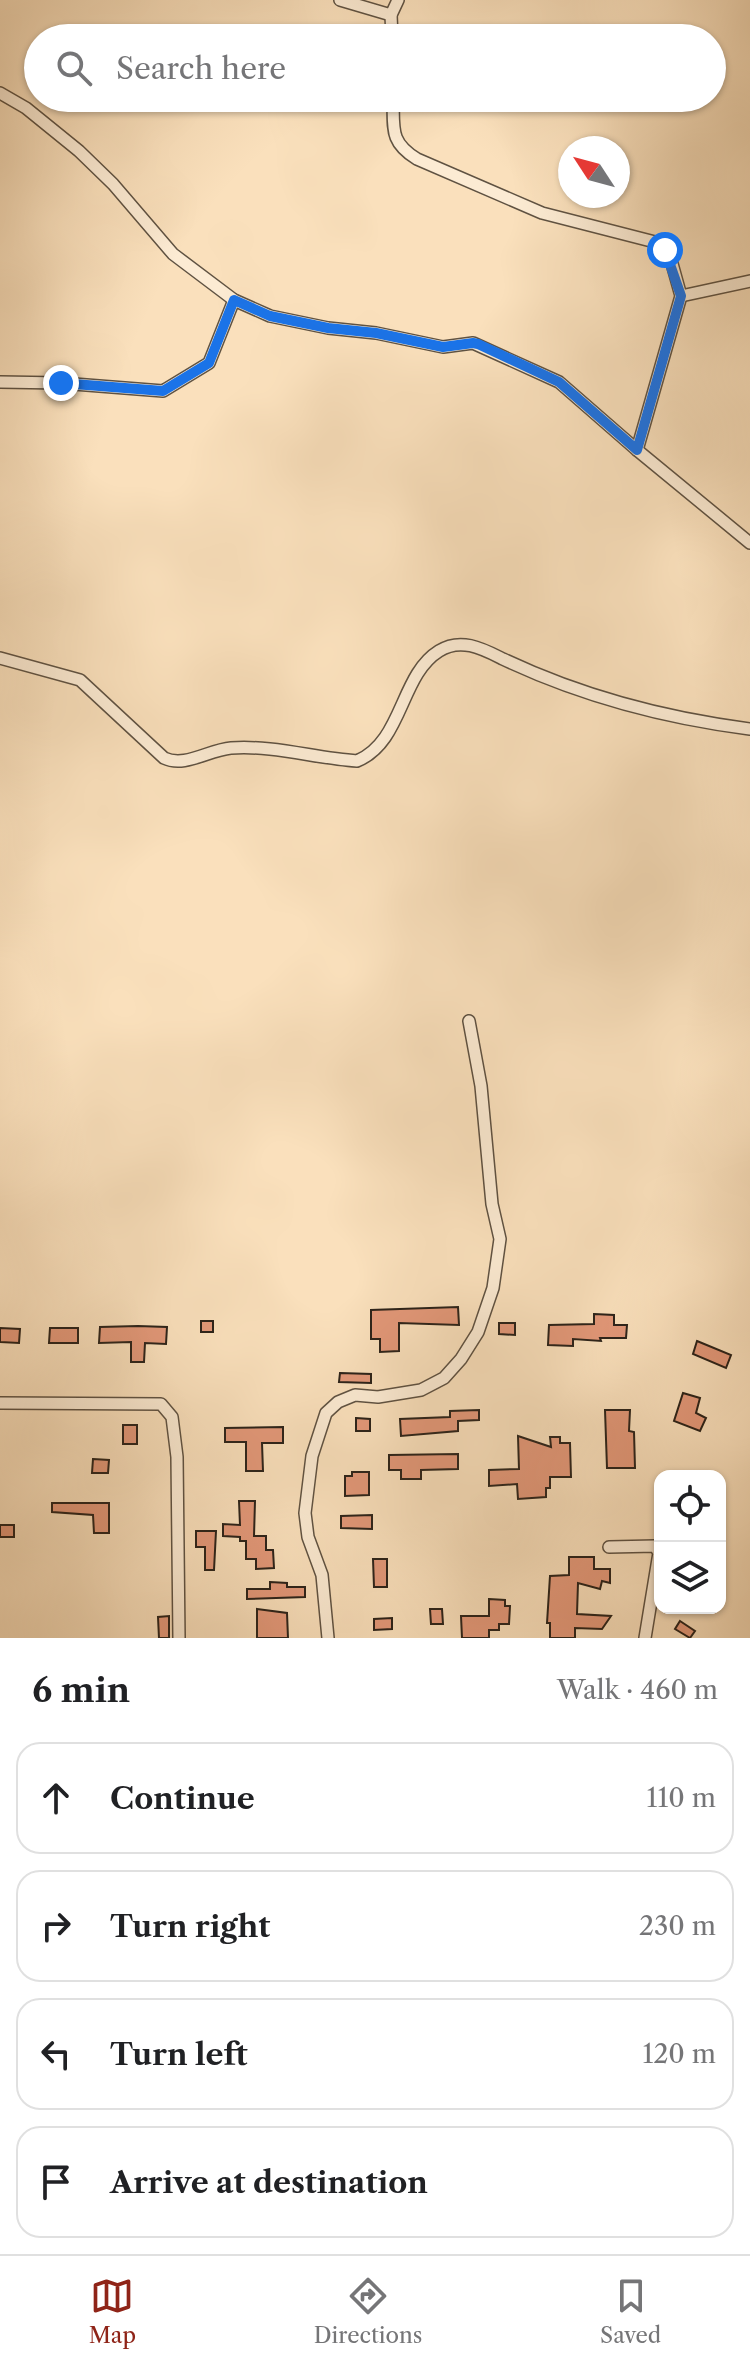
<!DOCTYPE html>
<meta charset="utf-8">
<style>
:root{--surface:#fff;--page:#f2f2f2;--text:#202124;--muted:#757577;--line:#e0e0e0;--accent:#8f2418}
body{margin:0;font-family:"Libre Caslon Text",serif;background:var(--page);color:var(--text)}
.controls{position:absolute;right:24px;bottom:24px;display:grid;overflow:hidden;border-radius:16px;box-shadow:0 2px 6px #0004}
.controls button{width:72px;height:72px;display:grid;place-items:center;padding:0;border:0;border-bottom:2px solid var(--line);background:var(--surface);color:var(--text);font:40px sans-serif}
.compass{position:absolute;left:558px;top:136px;width:72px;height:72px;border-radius:50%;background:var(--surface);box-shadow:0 2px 6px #0004;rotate:306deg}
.stop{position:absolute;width:24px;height:24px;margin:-18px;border:6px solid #1a73e8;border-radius:50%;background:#fff}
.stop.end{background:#1a73e8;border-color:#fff;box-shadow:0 2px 8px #0008}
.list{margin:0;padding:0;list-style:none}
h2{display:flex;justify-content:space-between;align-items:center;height:104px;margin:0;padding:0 32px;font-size:34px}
h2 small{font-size:26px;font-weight:400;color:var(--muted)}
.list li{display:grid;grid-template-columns:52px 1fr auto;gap:24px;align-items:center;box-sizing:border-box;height:112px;margin:0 16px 16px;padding:0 16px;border:2px solid var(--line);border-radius:24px}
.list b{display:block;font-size:30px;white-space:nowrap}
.list em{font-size:26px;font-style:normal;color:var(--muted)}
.icon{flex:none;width:44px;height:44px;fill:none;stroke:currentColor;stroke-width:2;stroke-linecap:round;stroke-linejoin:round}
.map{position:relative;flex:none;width:750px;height:1638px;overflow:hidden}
.search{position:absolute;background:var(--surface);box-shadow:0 2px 6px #0004;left:24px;right:24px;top:24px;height:88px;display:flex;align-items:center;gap:20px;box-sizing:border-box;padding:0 28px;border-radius:44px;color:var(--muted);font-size:30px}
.sheet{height:616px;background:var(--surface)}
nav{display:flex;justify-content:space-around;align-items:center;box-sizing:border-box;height:112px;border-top:2px solid var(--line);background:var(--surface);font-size:22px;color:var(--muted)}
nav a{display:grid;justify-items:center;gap:4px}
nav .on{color:var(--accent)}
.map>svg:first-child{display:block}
.building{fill:#e39879;stroke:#2b2219;stroke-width:2}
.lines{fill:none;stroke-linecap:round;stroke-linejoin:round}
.minor-casing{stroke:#5f5242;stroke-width:14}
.minor{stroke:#fcebd3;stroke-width:11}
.route{stroke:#1a73e8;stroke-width:10}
</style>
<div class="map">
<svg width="750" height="1638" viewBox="0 0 750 1638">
<rect width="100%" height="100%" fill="#fae0bc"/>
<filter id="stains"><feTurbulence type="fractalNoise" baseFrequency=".0025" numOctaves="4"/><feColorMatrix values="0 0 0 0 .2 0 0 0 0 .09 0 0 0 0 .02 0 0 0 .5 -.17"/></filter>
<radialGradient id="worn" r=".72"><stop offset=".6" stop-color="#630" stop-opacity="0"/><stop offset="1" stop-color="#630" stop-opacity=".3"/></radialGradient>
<g class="building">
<path d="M458,1307l1,18 -60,-2v28l-19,1v-13h-9v-29z"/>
<path d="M594,1314l20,1v10h13l-1,13h-26l1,3 -28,-2v7l-25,-1 1,-20 45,-1z"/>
<rect x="201" y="1321" width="12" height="11"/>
<path d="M499,1323h16v12l-16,-1z"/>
<path d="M138,1326l29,1 -1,17 -21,-1 -1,19h-13v-20l-32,1 1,-16z"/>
<path d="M0,1328l20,1 -1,14 -19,-1z"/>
<path d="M50,1328h28v15h-29z"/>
<path d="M697,1341l34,14 -5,13 -33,-14z"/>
<path d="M340,1373l31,1v9l-32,-1z"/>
<path d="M683,1393l17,5 -4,15 10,5 -6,13 -26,-10z"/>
<path d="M479,1410v10l-21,1v10l-57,5 -1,-17 50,-2v-6z"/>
<path d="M605,1410h25l-1,21 5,1 1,36h-28z"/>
<path d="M356,1418l14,1v12h-14z"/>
<rect x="123" y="1425" width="14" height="19"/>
<path d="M283,1427v16h-21l1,28h-17v-29h-21v-14z"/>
<path d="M518,1436l33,11 -1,-10h10v6h10l1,34h-21v11h-4v9l-28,2 -1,-15 -28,2v-16l30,-1z"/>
<path d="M458,1454v15l-37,1v9h-20v-9h-12v-15z"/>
<path d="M93,1459l16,1 -1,13h-16z"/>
<path d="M352,1472h17v23l-24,1v-20h7z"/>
<path d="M239,1501h16l-1,35h12v14h7l1,18 -18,1v-10h-10v-18h-6v-4l-17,-1v-12l17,1z"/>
<path d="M52,1503h57v30h-15l-1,-18 -41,-3z"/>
<path d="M372,1515v14l-31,-1v-12z"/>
<rect x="0" y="1525" width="14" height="12"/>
<path d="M196,1531h20l-2,39h-9v-23h-9z"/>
<path d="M569,1557h25v12h16v14l-8,-2 -2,8 -22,-6 -1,31 34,2 -9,13 -27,-1v10h-25v-15h-3l3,-47 19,-1z"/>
<path d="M373,1559h14v28h-13z"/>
<path d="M270,1582l17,1v4h18v10l-58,2v-10h23z"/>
<path d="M489,1599l16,1v6h5l-1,18h-10v6h-10v8h-27l-1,-22h28z"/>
<path d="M257,1609l30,4 1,25h-31z"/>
<path d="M430,1609h12l1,15h-12z"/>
<path d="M169,1616v22h-10l-1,-21z"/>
<path d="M392,1618v11l-18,1v-11z"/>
<path d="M680,1621l15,10 -5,7 -15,-9z"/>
</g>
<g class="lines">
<g class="minor-casing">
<g id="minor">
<path d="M340,0l51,15"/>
<path d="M392,38l-1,-23 7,-15"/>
<path d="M0,93l26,15 53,43 34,33 60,70 61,46 36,16 58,12 48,5 67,14 30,-4 86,39 78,68 113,93"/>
<path d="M393,98c1,30 -4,44 24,61l125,54 113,29 10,8 6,10 10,36 -44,154"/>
<path d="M681,296l69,-15"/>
<path d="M0,382l61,1 102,8 46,-28 25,-63"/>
<path d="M0,658l80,22 84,78c21,10 44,-8 67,-10 43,-3 83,10 126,13 46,-19 43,-86 82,-110 22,-14 44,-2 64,8 78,37 161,59 247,70"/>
<path d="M0,1403l161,1 11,13 5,40 2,181"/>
<path d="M609,1547l46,-1 4,7 -14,85"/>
<path d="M328,1638l-6,-63 -14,-38 -3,-24 7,-57 14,-43 12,-11 17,-7 23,2 43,-7 23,-12 17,-19 17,-27 15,-44 7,-49 -8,-35 -11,-118 -12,-65"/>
</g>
</g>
<use href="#minor" class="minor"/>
</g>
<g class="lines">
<path class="route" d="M61,383l102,8 46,-28 25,-63 36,16 58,12 48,5 67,14 30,-4 5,1 81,38 78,68 44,-154 -16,-46"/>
</g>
<rect width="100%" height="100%" filter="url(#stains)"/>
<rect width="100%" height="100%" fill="url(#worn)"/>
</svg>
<div class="controls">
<button><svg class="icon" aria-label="locate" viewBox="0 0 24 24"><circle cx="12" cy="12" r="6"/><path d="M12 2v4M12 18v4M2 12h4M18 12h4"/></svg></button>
<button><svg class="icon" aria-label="layers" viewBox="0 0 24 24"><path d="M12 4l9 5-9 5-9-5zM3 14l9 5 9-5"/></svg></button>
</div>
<svg class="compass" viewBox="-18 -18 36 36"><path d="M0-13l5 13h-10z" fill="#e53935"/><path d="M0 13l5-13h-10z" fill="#757577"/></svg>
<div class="stop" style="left:665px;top:250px"></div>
<div class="stop end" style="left:61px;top:383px"></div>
<div class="search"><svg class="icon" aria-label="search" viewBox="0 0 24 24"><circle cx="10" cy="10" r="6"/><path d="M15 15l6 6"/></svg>Search here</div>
</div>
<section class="sheet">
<h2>6 min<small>Walk · 460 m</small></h2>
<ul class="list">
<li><svg class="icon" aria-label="ahead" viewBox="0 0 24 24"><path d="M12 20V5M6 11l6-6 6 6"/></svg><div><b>Continue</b></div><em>110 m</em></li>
<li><svg class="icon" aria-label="right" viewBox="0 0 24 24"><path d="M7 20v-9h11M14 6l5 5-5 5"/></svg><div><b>Turn right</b></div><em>230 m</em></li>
<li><svg class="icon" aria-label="left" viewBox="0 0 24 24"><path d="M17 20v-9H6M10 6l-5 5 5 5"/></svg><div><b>Turn left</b></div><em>120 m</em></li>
<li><svg class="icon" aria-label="arrive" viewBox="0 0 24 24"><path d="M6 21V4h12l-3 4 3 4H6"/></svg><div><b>Arrive at destination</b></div></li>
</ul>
</section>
<nav>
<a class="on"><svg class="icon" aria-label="map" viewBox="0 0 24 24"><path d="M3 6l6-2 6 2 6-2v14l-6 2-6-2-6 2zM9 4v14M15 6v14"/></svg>Map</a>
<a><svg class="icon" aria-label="directions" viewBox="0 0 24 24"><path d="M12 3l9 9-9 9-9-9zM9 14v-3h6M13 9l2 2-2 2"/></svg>Directions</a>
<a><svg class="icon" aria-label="saved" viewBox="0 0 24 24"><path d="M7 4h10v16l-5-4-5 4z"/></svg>Saved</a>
</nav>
